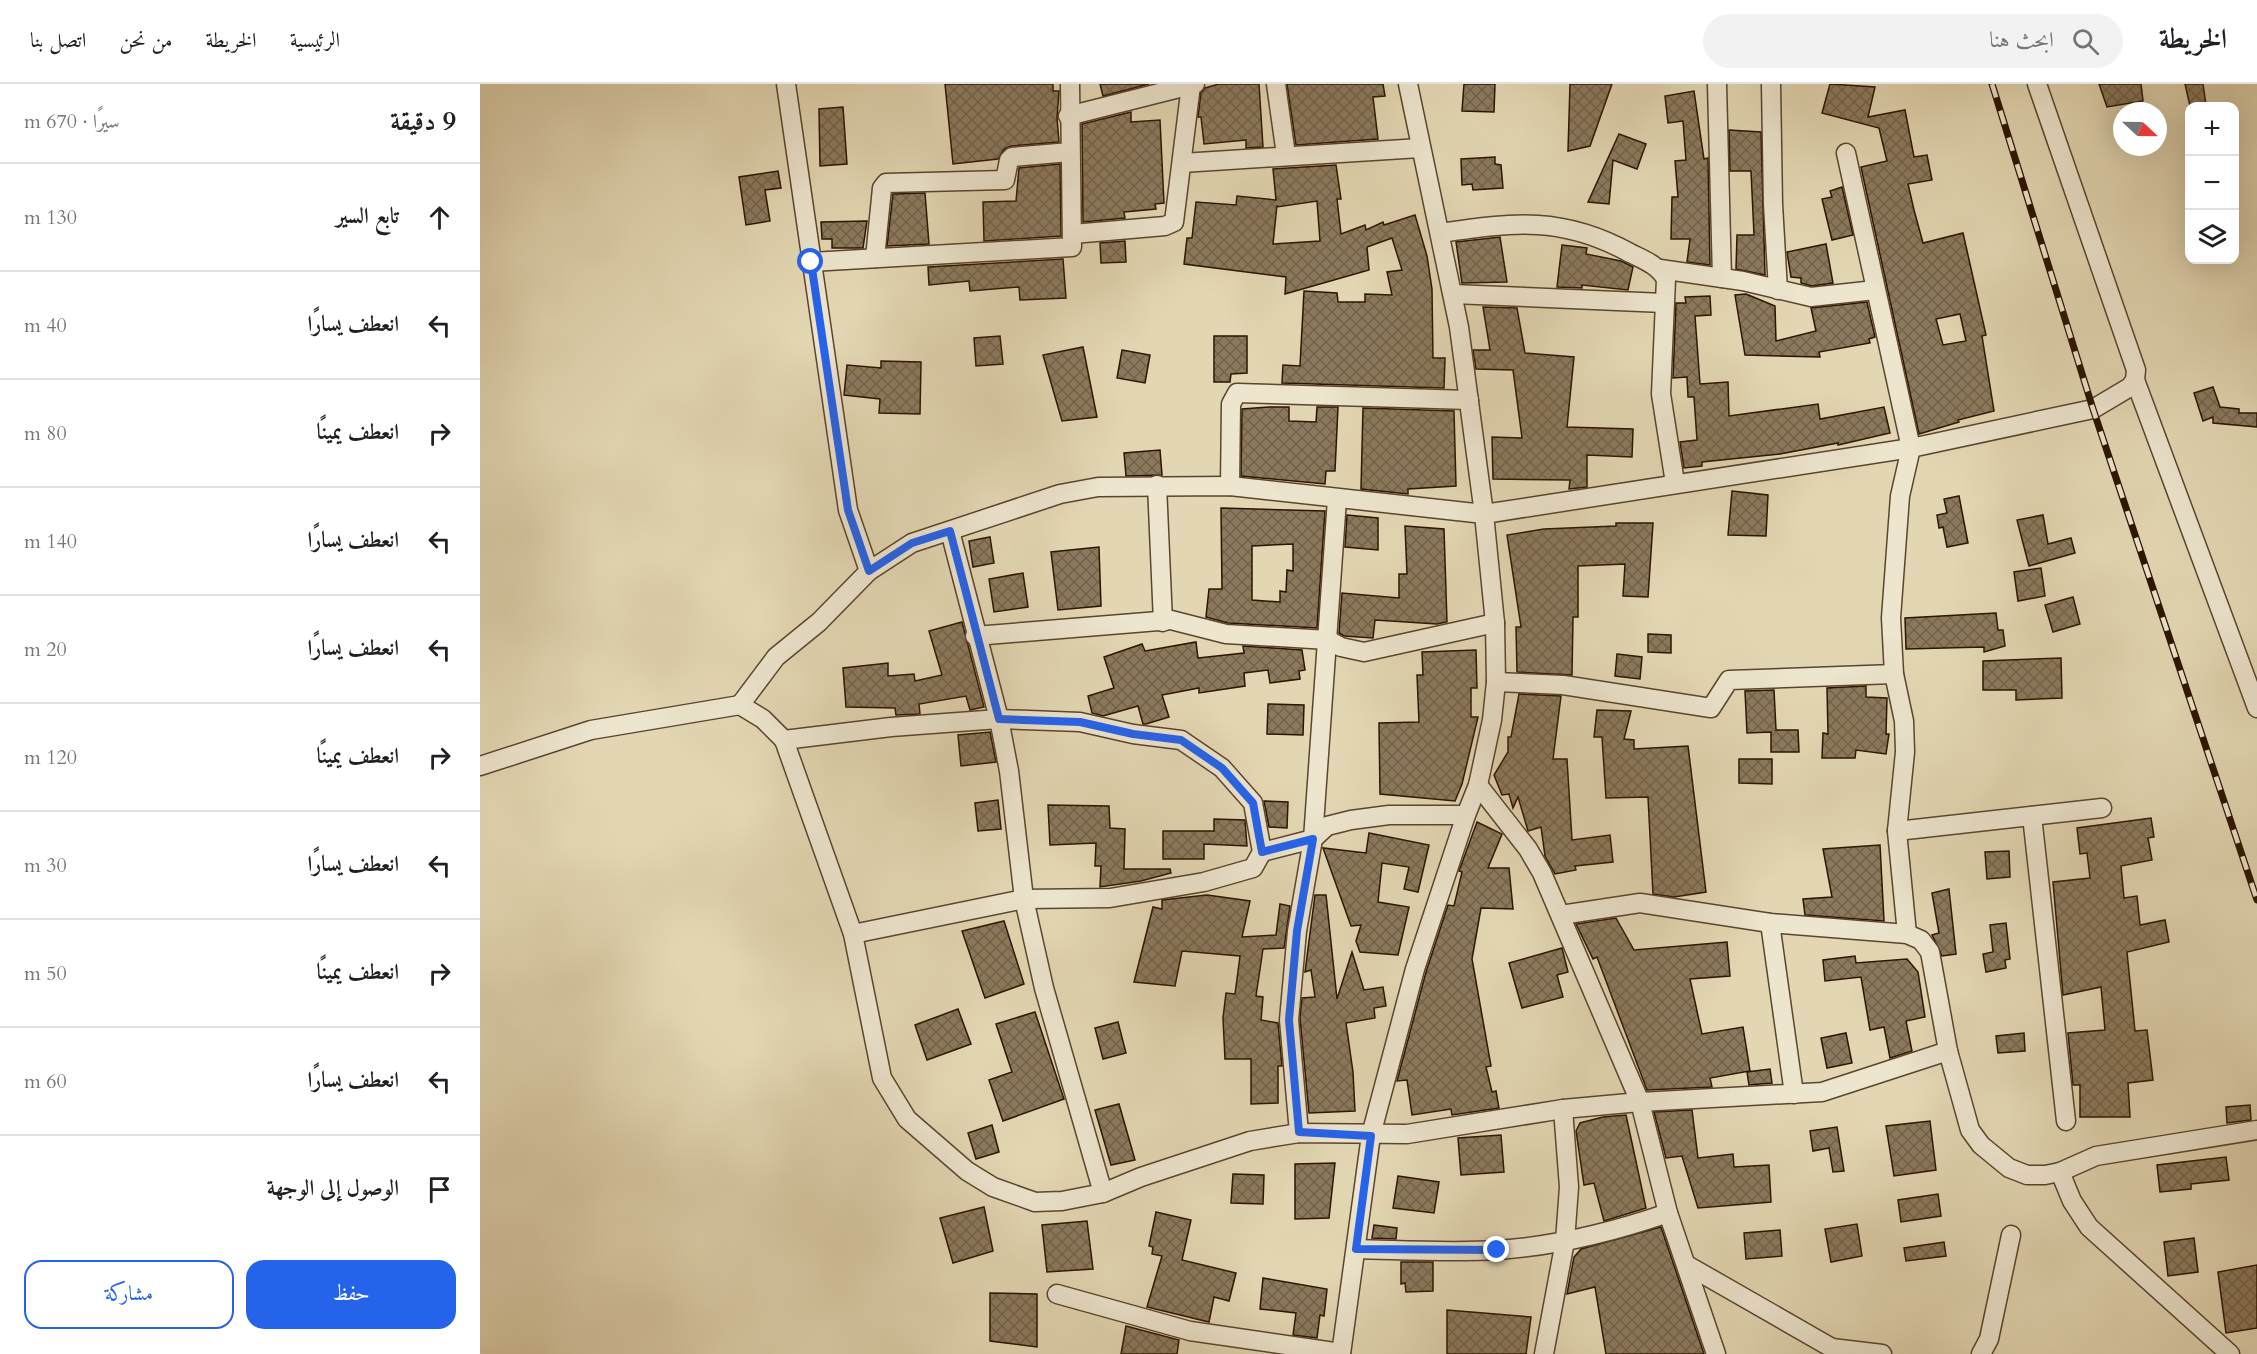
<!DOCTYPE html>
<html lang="ar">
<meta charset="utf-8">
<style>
:root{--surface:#fff;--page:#f2f2f2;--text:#202124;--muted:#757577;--line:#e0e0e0;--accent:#2563eb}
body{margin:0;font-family:Cardo,Amiri,serif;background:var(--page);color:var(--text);direction:rtl}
.controls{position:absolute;right:18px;top:18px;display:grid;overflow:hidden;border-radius:12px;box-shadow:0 6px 24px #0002}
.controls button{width:54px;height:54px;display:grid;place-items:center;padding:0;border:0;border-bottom:2px solid var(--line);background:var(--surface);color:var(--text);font:30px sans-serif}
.compass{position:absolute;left:1633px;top:18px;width:54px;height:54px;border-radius:50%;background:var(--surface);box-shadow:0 6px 24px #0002;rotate:112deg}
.stop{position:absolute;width:18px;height:18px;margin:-14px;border:4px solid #2563eb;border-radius:50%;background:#fff}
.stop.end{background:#2563eb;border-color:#fff;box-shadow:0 2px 6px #0008}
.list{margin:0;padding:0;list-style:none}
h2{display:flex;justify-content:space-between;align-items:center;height:78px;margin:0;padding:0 24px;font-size:26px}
h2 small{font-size:20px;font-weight:400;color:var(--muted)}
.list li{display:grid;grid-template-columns:39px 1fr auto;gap:18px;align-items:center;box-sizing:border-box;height:108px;padding:0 24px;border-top:2px solid var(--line)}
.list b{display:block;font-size:22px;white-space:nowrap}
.list em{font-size:20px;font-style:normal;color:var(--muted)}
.actions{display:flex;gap:12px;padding:18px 24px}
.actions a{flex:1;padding:14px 0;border:2px solid var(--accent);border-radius:18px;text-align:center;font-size:21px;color:var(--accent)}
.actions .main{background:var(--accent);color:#fff}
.icon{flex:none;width:33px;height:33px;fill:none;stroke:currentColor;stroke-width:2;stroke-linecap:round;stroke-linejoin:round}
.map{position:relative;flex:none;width:1777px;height:1270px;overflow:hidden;direction:ltr}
header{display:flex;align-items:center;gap:36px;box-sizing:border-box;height:84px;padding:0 30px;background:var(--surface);border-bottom:2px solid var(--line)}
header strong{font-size:28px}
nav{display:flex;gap:33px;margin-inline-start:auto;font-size:21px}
.search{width:420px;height:54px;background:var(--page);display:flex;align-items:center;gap:15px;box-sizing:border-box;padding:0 21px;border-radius:33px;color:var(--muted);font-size:22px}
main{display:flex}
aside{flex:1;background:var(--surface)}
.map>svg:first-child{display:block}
.building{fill:url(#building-cross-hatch);stroke:#2c1400;stroke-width:1.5;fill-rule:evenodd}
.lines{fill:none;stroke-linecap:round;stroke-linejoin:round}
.minor-casing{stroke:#5a452d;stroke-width:21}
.minor{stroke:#ede5ce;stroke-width:18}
.rail-casing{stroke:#2c1400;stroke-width:7}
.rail{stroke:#ede5ce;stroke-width:4.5;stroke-dasharray:14;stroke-linecap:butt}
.route{stroke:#2563eb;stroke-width:8}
</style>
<header>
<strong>الخريطة</strong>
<div class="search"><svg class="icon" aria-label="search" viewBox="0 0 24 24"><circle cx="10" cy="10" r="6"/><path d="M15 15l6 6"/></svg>ابحث هنا</div>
<nav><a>الرئيسية</a><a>الخريطة</a><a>من نحن</a><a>اتصل بنا</a></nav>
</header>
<main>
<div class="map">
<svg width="1777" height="1270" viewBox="0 0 1777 1270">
<defs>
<pattern id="building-cross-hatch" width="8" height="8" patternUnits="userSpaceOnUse" patternTransform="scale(1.5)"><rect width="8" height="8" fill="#8b795d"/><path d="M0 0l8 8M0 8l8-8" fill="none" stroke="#72624a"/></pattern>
</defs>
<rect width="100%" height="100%" fill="#e3d7b3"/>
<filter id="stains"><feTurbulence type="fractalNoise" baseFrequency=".00333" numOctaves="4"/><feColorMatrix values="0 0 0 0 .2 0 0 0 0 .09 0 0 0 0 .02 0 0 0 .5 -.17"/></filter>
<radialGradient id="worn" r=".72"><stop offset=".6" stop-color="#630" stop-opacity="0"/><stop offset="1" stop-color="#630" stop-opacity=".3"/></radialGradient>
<g class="building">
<path d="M465,0h108v7h6l-2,27 2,24 -48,4 -7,3 -6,10 -45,5z"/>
<path d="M620,0h49l-46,12z"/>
<path d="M739,0h40l4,63 -17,1v-8l-42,4 -3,-27h-3l3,-24 4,-5z"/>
<path d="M807,0h96l2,12 -12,1 5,42 -82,6z"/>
<path d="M984,0h31l-1,28 -32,-1z"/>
<path d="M1090,0h42l-22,62 -22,5z"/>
<path d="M1350,0l45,3 -7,30 37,-7 9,47 13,-2 5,25 -24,4 6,26 9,33 40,-10 23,102 -4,1 12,75 -36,9 1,2 -40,12 -58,-267 26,-6 -8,-33 -57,-15zM1480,230l6,27 -23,4 -7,-26z"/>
<path d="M1619,0h42l2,17 -36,6z"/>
<path d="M1705,0h18l3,21 -16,1z"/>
<path d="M1214,7l10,68 4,-1 2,107 -23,-3 3,-23h-19l1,-42h6l-3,-36 11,-1 -3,-39 -15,2 -3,-27z"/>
<path d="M363,23l4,57 -27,2 -1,-57z"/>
<path d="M651,28v10l29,-2 4,83 -9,1 1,5 -32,3 1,6 -42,4 -1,-98z"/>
<path d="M1249,46l32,2 4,143 -29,-6 1,-34h17l-3,-64h-21z"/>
<path d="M1139,50l27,10 -9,25 -24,-9 -4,44 -21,-2z"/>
<path d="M1015,73v7l6,1 2,23 -30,2 -1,-6 -10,1 -1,-26z"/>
<path d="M580,80l1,72 -77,5 -1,-39 33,-1 3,-33z"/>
<path d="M856,81l5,34h-4l4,35 24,-9 1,5 17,-8 1,3 31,-10 12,41 5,33 1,69h12l-1,30 -162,-5 1,-18 17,1 4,-75 33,2 1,9h27v-8l27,1 -5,-23 15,-2 -10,-32 -25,9 2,23 -84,24 1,-17 -102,-13 3,-26h5l4,-36 40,3 1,-9 39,4 -3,-31zM837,117l3,40 -47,3 4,-39v2z"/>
<path d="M298,87l3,17 -16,2 5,31 -24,4 -7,-48z"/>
<path d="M1362,103l11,48 -21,5 -10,-41 10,-2 -2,-6z"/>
<path d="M445,109l4,51 -42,2 6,-52z"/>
<path d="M387,137l-4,27h-31v-9h-10l-1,-17z"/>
<path d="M1020,153l7,45 -45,1 -6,-41z"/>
<path d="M645,157l1,21 -25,1 -1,-20z"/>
<path d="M1346,160l7,39 -21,3 -11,-3v-5l-10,-1 -4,-25z"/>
<path d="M1082,161l25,3 -1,6 35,7 12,6 -5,23 -46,-5v3l-25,-1z"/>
<path d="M583,175l3,39 -46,2 -1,-13 -49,4 -1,-10 -40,4 -1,-18z"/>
<path d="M1266,210l29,12 1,35 40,-10 -5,-23 56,-6 8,35 -6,2 1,4 -51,9 1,5 -75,-2 -10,-60z"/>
<path d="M1230,212l1,19 -16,1 5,68 28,-2 1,34 89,-12 2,15 64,-12 6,26 -52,12v-2l-58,11 -78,8v4l-18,2 -4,-26 17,-2 -3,-43h-6l-1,-20 -14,1 3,-75h10l-1,-6z"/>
<path d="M1003,223l34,1 8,45 49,4 -7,70 66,2 -1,28 -45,-2v32l-18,2 1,-9 -77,-1 -1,-42 30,1 -9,-68 -37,-1 -3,-19h17z"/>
<path d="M520,252l3,28 -27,2 -2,-28z"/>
<path d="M734,252h33v37l-16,1 -1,8h-16z"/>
<path d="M603,263l14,70 -35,4 -19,-66z"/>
<path d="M642,266l28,5 -5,28 -28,-5z"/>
<path d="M401,277l40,1 -1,52 -41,-1 1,-14 -36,-4 3,-30 34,3z"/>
<path d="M1733,303l7,20 19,2v4h18v14l-44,-4v-6l-10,4 -9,-28z"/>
<path d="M789,323h20v14l27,1 1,-15h21l-3,64h-9l-1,13 -84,-8 1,-67z"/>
<path d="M883,324l91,3 2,75 -48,3v5l-47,-5z"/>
<path d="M680,366l2,25 -36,1 -2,-23z"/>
<path d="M1252,407l36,4 -2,41 -38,-1z"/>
<path d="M1479,412l9,47 -21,4 -4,-20 -4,1 -2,-13 10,-2 -3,-14z"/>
<path d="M741,424l104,3 -8,117 -89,-5 -22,-6 3,-28h13zM813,460v27l-6,-1 -1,22 -6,-1v11l-28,-2v-54z"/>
<path d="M867,431l31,3v32l-33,-3z"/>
<path d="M1563,431l5,29 23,-6 4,15 -46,13 -12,-46z"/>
<path d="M1136,439h37l-5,74 -25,-1 2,-32 -47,2v51h-5l-1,58 -55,-3 -1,-45h5l-14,-92 37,-6 72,-3z"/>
<path d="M925,442l39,3 3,93 -10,2 -62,-4 -2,18 -29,-2 -5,-3 3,-40 57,5v-24h8z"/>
<path d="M510,453l4,26 -21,4 -4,-26z"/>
<path d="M619,463l2,59 -43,4 -7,-58z"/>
<path d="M1561,484l4,28 -27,5 -4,-29z"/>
<path d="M543,489l5,34 -34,5 -5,-33z"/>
<path d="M1593,513l7,27 -27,8 -8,-27z"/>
<path d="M1516,529l2,17h5l2,16 -21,6v-5l-78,2 -1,-31z"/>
<path d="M482,538l22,85 -14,3 -4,-14 -47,8 1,10 -24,1 -1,-7 -49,-1 -3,-39 45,-5v13l26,-2 1,7 27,-6 -13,-44z"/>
<path d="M1168,550l23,1v18l-23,-1z"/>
<path d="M716,558l2,16 46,-5 -1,-7 59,4 3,20 -6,1 1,8 -30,4 -2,-13 -24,3 1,13 -46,7v-5l-37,7 7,22 -23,7h-3l-5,-18 -35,10 -11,-3 -4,-17 26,-8 -10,-31 38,-13 3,7z"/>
<path d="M996,566l1,38h-6v29h7l-16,67 -7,17 -75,-7 -1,-71 40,-1 -2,-47h6l-1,-23z"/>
<path d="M1137,570l25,3 -2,22 -25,-3z"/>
<path d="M1581,574l1,40 -46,2v-10h-33v-29z"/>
<path d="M1386,602v11l21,1 -1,36h3l-3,20 -30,-4 -1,8h-33l1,-25 5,1 -1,-46z"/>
<path d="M1294,606l2,40h22l1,22h-28v-20l-24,1 -2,-42z"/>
<path d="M1039,610l42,2 -8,63h14l5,81 38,-5 3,27 -38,4 1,4 -21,4 -10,-18 -4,-29 -13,4 -10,-34 -5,11 -4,-14 -7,1 -8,-20 14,-23v-15h3z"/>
<path d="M788,620l36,1 -1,30 -36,-1z"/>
<path d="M1117,626l34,1 -7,28 10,1v9l54,-3 18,146 -32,5 -21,-3 -5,-97 -42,1 -4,-61h-8z"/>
<path d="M510,648l6,30 -35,4 -3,-31z"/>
<path d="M1259,675h33v25l-33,-1z"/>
<path d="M518,716l3,29 -23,2 -3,-28z"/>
<path d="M784,717l24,1 -1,26 -18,-1z"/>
<path d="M568,721l61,1 1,22 15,1 -1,40h46l1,4 -30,8 -41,6 1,-21h-6l1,-23 -46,2z"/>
<path d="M1671,734l3,19 -6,1 4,22 -31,6 3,32 13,-2 3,29 25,-5 4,22 -42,10 8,79 12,-1 6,50 -25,3 2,34h-50v-32h-7l-5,-52 37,-3 -4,-43 -38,8 -10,-113 37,-4 -3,-25 -7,1 -3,-26z"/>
<path d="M734,735l31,1 2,26 -43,-2v15h-41v-28h51z"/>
<path d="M997,738l25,12 -14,34h21l4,41 -32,-1 -9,51 19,107 -5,1 6,25 4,-1 3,17 -47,7 -1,-6 -39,6 -5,-35 -10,1 29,-109 22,-67 6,1 8,-34 -3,-1z"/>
<path d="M889,749l60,12 -11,47 -14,-3 5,-22 -27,-4 -4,39 31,5 -11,48 -38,-3 -4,-11 5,-16 -10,1 -28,-78 43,5z"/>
<path d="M1400,761l4,76 -79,-6 -2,-16 29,-2 -9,-48z"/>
<path d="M1529,767l1,26 -23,2 -2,-27z"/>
<path d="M1469,805l7,65 -14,2 -10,-21 7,-2 -7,-40z"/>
<path d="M727,811l43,6 -8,36 34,-2 4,-31 10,2 -6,42 -21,1 -7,47 7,1 -2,23 17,3 4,43h-4v37l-27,1v-45h-26l-2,-41 3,-25 9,1 5,-38 -58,-5 -7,35 -41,-4 19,-75 9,2v-9z"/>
<path d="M835,811h11l11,104 15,-47 12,38 19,-3 3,19 -12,2 1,10 -29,5 7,49 2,39 -46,2 -9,-95 2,-20 13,-1 -4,-27 -6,2z"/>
<path d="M1136,834l18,32 93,-8 3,34 -40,3 12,55 41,-7 7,44 -40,7 2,9 -65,3 -50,-133 -4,2 -17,-35z"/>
<path d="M524,837l20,63 -39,14 -23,-67z"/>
<path d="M1526,839l4,36 -5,1 1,8 -20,4 -3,-18 10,-2 -3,-27z"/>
<path d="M1082,864l6,24 -11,3 6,22 -41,11 -13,-45z"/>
<path d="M1375,872l1,7 51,-4 11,13 7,45 -19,4 6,30 -22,7 -6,-31 -14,3 -9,-53 -36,4 -2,-21z"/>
<path d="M478,925l13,35 -44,16 -12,-35z"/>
<path d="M555,928l29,87 -61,22 -14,-41 23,-8 -16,-48z"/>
<path d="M638,938l8,31 -23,6 -8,-31z"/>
<path d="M1366,949l6,30 -25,5 -6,-30z"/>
<path d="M1544,949l1,18 -27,2 -2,-17z"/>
<path d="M1290,985l2,14 -23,2 -2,-13z"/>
<path d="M639,1020l16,56 -24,5 -16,-55z"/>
<path d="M1770,1021l1,15 -24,3 -1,-16z"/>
<path d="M1212,1026l6,48 35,-4 1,13 35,-2 2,37 -73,6 -16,-52 -16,2 -12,-46z"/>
<path d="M1146,1031l20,93 -42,13 -10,-38 -10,2 -8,-54 4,-8 23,-6z"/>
<path d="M1450,1037l6,49 -42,6 -8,-50z"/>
<path d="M512,1041l7,27 -23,7 -8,-26z"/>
<path d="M1357,1043l7,44 -11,1 -4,-24 -16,3 -3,-20z"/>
<path d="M1021,1051l3,37 -43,3 -3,-37z"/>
<path d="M1746,1073l3,23 -38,4v5l-31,3 -3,-27z"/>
<path d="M855,1079l-6,55 -34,1v-55z"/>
<path d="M753,1090l31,1 -1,29 -32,-1z"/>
<path d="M918,1092l41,6 -5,31 -41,-5z"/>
<path d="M1458,1110l3,22 -40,6 -3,-22z"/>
<path d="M504,1123l9,44 -40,12 -13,-45z"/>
<path d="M676,1128l35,8 -9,40 54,13 -7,28 -15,-4 -5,25 -62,-15 15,-51 -10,-2 1,-7 -4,-1z"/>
<path d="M607,1137l6,48 -46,3 -5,-47z"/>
<path d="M1377,1140l5,32 -31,6 -6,-33z"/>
<path d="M894,1141l23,3 -1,11 -24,-1z"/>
<path d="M1181,1143l43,127h-98l-11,-67 -28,7 7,-37 7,-8z"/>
<path d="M1300,1146l2,26 -36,3 -2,-26z"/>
<path d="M1714,1154l4,34 -30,4 -4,-34z"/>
<path d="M1464,1158l2,14 -40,5 -2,-13z"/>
<path d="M921,1178h32v29l-27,1 -1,-9 -4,1z"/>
<path d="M1777,1181v63l-31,5 -8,-61z"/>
<path d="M783,1194l64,11 -3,27 -4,-1 -3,23 -24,-3 3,-22 -36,-4z"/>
<path d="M510,1209l47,1v53l-47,-6z"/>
<path d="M967,1226l84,7 -5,37h-79z"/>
<path d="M646,1242l53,14 -2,14h-56z"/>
</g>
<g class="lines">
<g class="minor-casing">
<g id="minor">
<path d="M796,0l10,71"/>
<path d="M1237,0l5,194"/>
<path d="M1291,0l2,120 5,86"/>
<path d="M588,32l127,-32"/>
<path d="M1366,69l65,295 -11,48 -9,122 3,56 10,47 1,31 -8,79 10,103"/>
<path d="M702,79l238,-15"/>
<path d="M961,149c73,-11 122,-17 189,20 14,7 28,12 36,26l-5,115 14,89"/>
<path d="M593,150l92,-8 9,-4 17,-137"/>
<path d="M395,174l7,-70 4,-5 119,-3 4,-20 3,-3 58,-5"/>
<path d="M331,178l261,-15 -2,-163"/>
<path d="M1180,185l83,12 68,16 64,-7"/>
<path d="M973,210l211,9"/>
<path d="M1655,296l122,328"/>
<path d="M677,401l6,137"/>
<path d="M750,402l1,-82 6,-11 232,7"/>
<path d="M470,447l49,188 10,52 15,128 20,89 59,205"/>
<path d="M389,487l43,-28 148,-49 38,-7 132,-1 254,28 427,-66 182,-39 37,-22 5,-7 1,-10 -99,-286"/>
<path d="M495,552l196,-16 55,14 102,6 13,7 23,5 131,-29"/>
<path d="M1016,598l67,3 148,23 18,-28 165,-6"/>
<path d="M260,621l36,-48 43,-35 50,-51 -21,-61 -62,-426"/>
<path d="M304,656l69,194 29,144 25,41 60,52 26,16 42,15 27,-1 41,-8 38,-16 109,-36 49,-8 108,1 156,-25 77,-7 182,-10 126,-41"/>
<path d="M0,682l111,-36 149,-25 23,14 21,21 107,-13 108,-8 81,3 53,12 48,6 41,28 31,35 9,49 -9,16 -49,14 -94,16 -86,1 -171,35"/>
<path d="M998,701l50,64 14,24 98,229 28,111 48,141"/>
<path d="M1552,732l34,305"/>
<path d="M1417,747l205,-23"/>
<path d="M782,768l51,-13 14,-13 24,-6 38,-5h77"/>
<path d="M1081,831l79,-12 130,20 137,11 14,6 9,12 18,99 22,79 11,15 28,23 18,7h18l15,-3 36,-16 161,-26"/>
<path d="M1290,839l24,171"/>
<path d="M819,1049l-10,-113 8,-89 16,-92 24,-340"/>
<path d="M1580,1088l12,29 17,26 141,127"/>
<path d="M876,1165c47,1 95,4 142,1 58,-4 115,-18 170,-37"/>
<path d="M1207,1181l145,83 50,6"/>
<path d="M577,1210l133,37 151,22"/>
<path d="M861,1270l30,-219 44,-166 51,-154 12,-30 14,-65 4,-38 -1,-59 -11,-109 -25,-187 -51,-243"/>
<path d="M1064,1270l21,-113 4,-54 -6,-78"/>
<path d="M1501,1270l8,-15 22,-104"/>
</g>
</g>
<use href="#minor" class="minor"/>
<g class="rail-casing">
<path id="rail" d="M1512,0l101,325 164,491"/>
</g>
<use href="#rail" class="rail"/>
</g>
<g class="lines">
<path class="route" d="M331,178l37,248 21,61 43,-28 38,-12 49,188 81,3 53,12 48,6 41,28 31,35 9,49 51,-13 -16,92 -8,89 10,112 72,4 -15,113 141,1"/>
</g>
<rect width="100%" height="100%" filter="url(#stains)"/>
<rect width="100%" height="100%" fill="url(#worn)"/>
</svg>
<div class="controls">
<button>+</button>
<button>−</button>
<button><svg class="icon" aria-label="layers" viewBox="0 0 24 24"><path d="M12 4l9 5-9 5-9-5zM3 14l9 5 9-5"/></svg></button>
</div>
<svg class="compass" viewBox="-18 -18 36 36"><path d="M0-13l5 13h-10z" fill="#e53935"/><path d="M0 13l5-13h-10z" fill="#757577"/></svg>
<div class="stop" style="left:331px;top:178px"></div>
<div class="stop end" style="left:1017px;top:1166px"></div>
</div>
<aside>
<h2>9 دقيقة<small>سيرًا · 670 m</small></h2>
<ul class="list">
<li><svg class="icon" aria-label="ahead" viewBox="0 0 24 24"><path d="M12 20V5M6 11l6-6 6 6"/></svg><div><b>تابع السير</b></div><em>130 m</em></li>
<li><svg class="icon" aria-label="left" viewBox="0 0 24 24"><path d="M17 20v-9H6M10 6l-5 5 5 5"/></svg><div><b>انعطف يسارًا</b></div><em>40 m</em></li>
<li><svg class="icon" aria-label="right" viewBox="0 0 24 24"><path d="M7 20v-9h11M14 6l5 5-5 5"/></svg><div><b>انعطف يمينًا</b></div><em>80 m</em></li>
<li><svg class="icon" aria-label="left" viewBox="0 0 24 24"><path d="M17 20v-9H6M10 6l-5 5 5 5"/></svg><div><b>انعطف يسارًا</b></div><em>140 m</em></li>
<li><svg class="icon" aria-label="left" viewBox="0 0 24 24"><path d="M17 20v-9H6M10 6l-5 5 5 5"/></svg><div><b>انعطف يسارًا</b></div><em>20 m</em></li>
<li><svg class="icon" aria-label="right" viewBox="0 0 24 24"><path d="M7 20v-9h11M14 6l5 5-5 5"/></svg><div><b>انعطف يمينًا</b></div><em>120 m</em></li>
<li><svg class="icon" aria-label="left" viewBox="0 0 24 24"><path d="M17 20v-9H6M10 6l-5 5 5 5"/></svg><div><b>انعطف يسارًا</b></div><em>30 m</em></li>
<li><svg class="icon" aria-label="right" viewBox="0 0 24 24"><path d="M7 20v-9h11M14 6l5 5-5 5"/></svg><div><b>انعطف يمينًا</b></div><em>50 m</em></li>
<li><svg class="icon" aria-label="left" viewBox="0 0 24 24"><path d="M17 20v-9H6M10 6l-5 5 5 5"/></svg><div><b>انعطف يسارًا</b></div><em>60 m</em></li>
<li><svg class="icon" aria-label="arrive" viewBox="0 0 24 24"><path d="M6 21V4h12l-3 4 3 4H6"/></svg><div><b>الوصول إلى الوجهة</b></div></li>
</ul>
<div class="actions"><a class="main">حفظ</a><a>مشاركة</a></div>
</aside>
</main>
